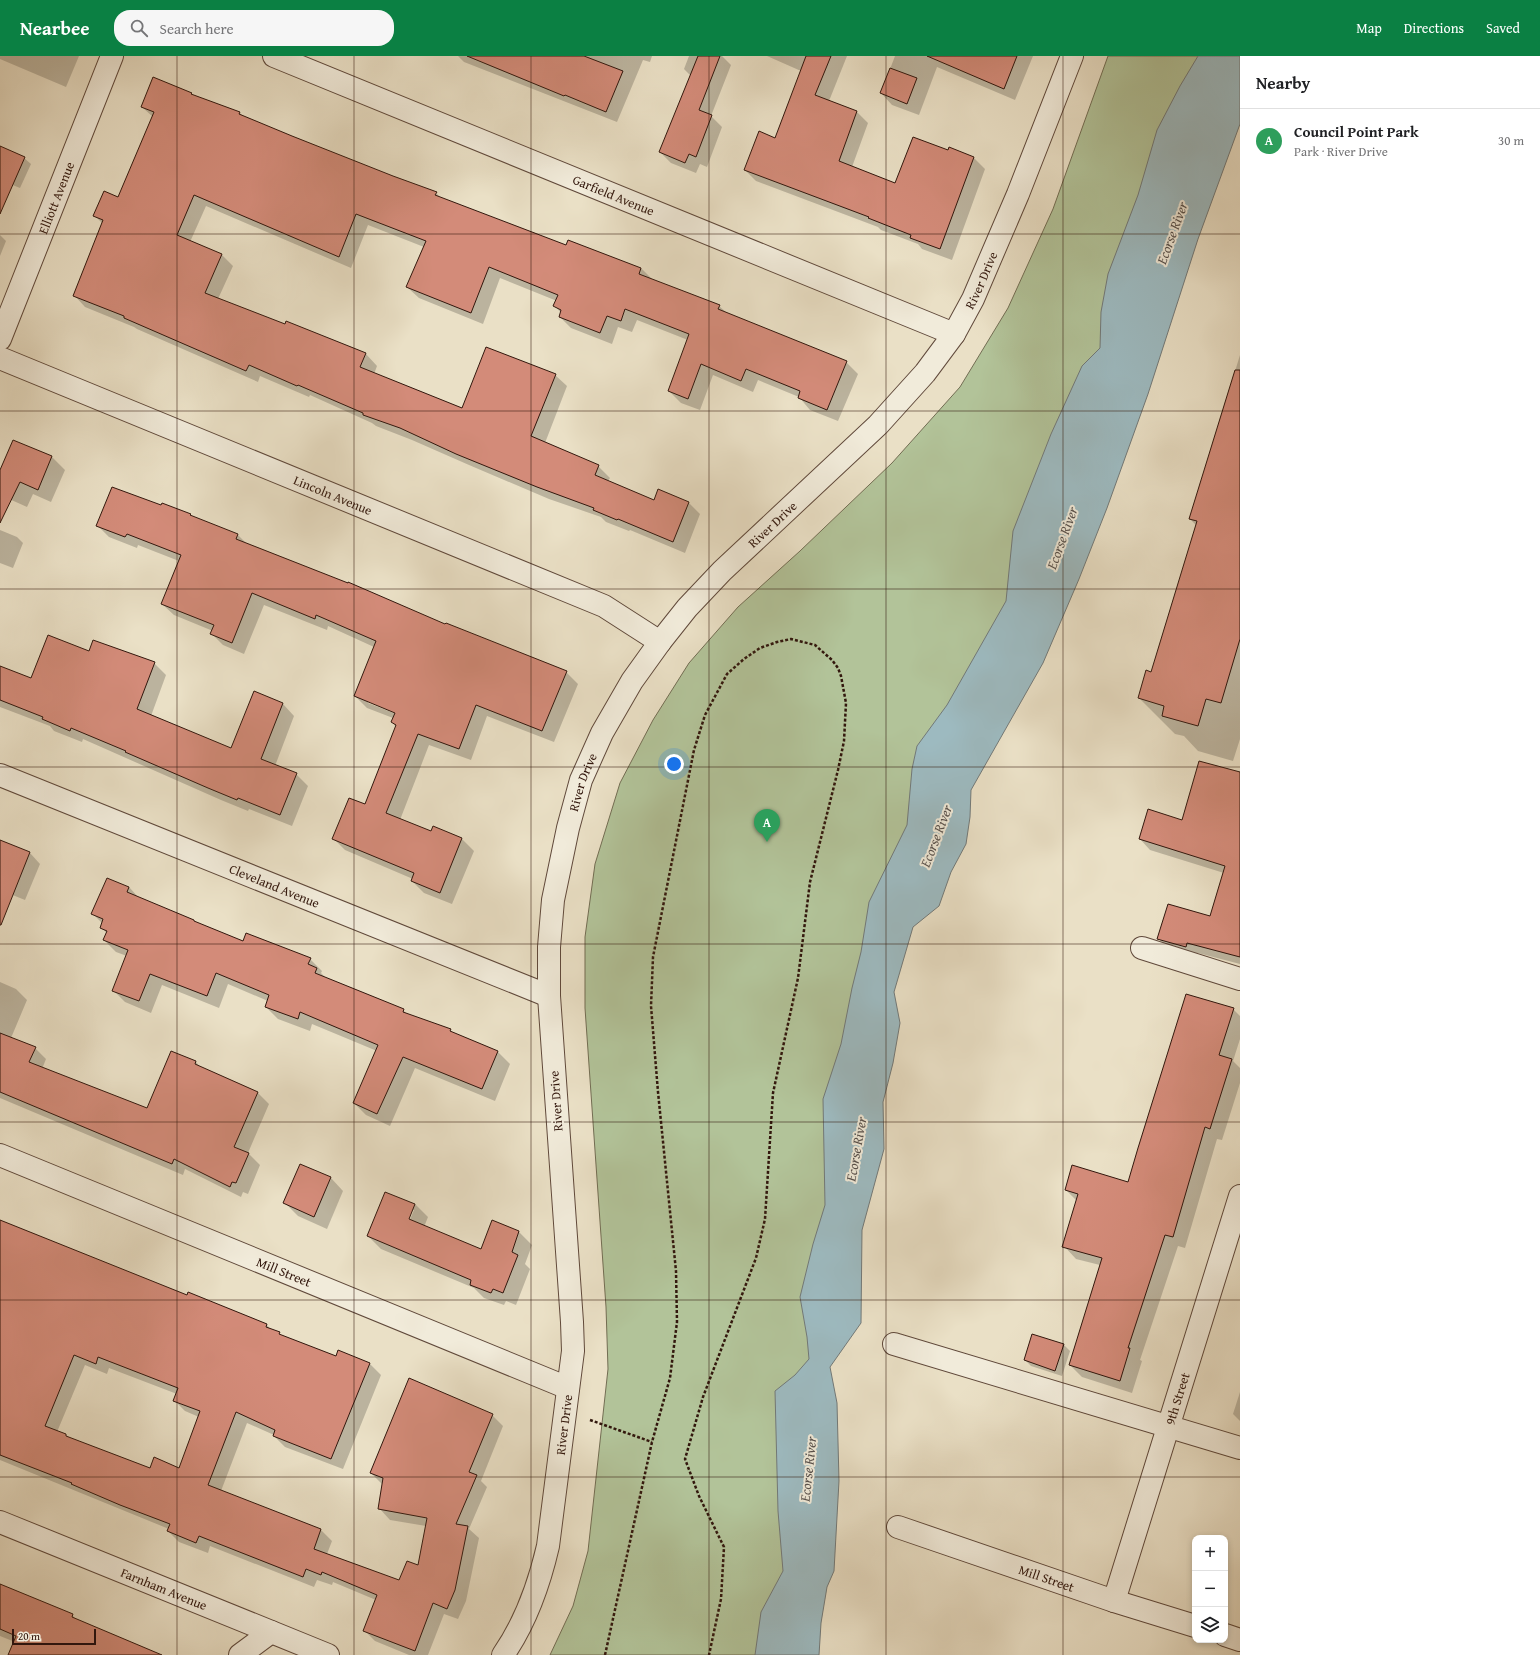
<!DOCTYPE html>
<meta charset="utf-8">
<style>
:root{--surface:#fff;--page:#f6f6f6;--text:#202124;--muted:#757577;--line:#e0e0e0;--accent:#0b8043}
body{margin:0;font-family:"Gentium Book Plus",serif;background:var(--page);color:var(--text)}
.controls{position:absolute;right:12px;bottom:12px;display:grid;overflow:hidden;border-radius:8px;box-shadow:0 2px 6px #0003}
.controls button{width:36px;height:36px;display:grid;place-items:center;padding:0;border:0;border-bottom:1px solid var(--line);background:var(--surface);color:var(--text);font:20px sans-serif}
.scale{position:absolute;left:12px;bottom:10px;width:84px;box-sizing:border-box;padding-left:4px;border:2px solid #32170d;border-top:0;font-size:11px;line-height:14px;white-space:nowrap;color:#32170d;-webkit-text-stroke:3px #f1ebda;paint-order:stroke}
.you{position:absolute;left:674px;top:708px;width:14px;height:14px;margin:-10px;border:3px solid #fff;border-radius:50%;background:#1a73e8;box-shadow:0 0 0 6px #1a73e833}
.badge{display:grid;place-items:center;width:26px;height:26px;border-radius:50%;background:var(--accent);color:#fff;font-size:13px;font-weight:700}
.pin{position:absolute;translate:-50% -33px;filter:drop-shadow(0 1px 2px #0008)}
.pin::after{content:'';position:absolute;top:21px;width:14px;height:12px;background:inherit;clip-path:polygon(0 0,100% 0,50% 100%)}
.list{margin:0;padding:0;list-style:none}
h2{display:flex;justify-content:space-between;align-items:center;height:52px;margin:0;padding:0 16px;font-size:17px}
h2 small{font-size:13px;font-weight:400;color:var(--muted)}
.list li{display:grid;grid-template-columns:26px 1fr auto;gap:12px;align-items:center;box-sizing:border-box;height:64px;padding:0 16px;border-top:1px solid var(--line)}
.list b{display:block;font-size:15px;white-space:nowrap}
.list p{margin:0;font-size:13px;white-space:nowrap;color:var(--muted)}
.list em{font-size:13px;font-style:normal;color:var(--muted)}
.icon{flex:none;width:22px;height:22px;fill:none;stroke:currentColor;stroke-width:2;stroke-linecap:round;stroke-linejoin:round}
.map{position:relative;flex:none;width:1240px;height:1599px;overflow:hidden}
header{display:flex;align-items:center;gap:24px;box-sizing:border-box;height:56px;padding:0 20px;background:var(--accent);color:#fff}
header strong{font-size:19px}
nav{display:flex;gap:22px;margin-inline-start:auto;font-size:14px}
.search{width:280px;height:36px;background:var(--page);display:flex;align-items:center;gap:10px;box-sizing:border-box;padding:0 14px;border-radius:16px;color:var(--muted);font-size:15px}
main{display:flex}
aside{flex:1;background:var(--surface)}
.map>svg:first-child{display:block}
.green{fill:#b2c399;stroke:#726d53}
.water{fill:#9dbac0;stroke:#727978}
.shadow{fill:#0003;fill-rule:evenodd}
.building{fill:#d38b79;stroke:#32170d;fill-rule:evenodd}
.lines{fill:none;stroke-linecap:round;stroke-linejoin:round}
.minor-casing{stroke:#60493b;stroke-width:24}
.path{stroke:#32170d;stroke-width:2.5;stroke-dasharray:3 2;stroke-linecap:butt}
.minor{stroke:#f1ebda;stroke-width:22}
.grid{fill:none;stroke:#32170d;stroke-width:1;stroke-opacity:0.55}
.labels{text-anchor:middle;dominant-baseline:central;stroke-width:4;stroke-linejoin:round;paint-order:stroke}
.street-label{font-size:13px;fill:#32170d;stroke:#f1ebda}
.water-label{font-size:14px;font-style:italic;fill:#57504c;stroke:#f1ebda}
</style>
<header>
<strong>Nearbee</strong>
<div class="search"><svg class="icon" aria-label="search" viewBox="0 0 24 24"><circle cx="10" cy="10" r="6"/><path d="M15 15l6 6"/></svg>Search here</div>
<nav><a>Map</a><a>Directions</a><a>Saved</a></nav>
</header>
<main>
<div class="map">
<svg width="1240" height="1599" viewBox="0 0 1240 1599">
<rect width="100%" height="100%" fill="#eae0c6"/>
<filter id="stains"><feTurbulence type="fractalNoise" baseFrequency=".005" numOctaves="4"/><feColorMatrix values="0 0 0 0 .2 0 0 0 0 .09 0 0 0 0 .02 0 0 0 .5 -.17"/></filter>
<radialGradient id="worn" r=".72"><stop offset=".6" stop-color="#630" stop-opacity="0"/><stop offset="1" stop-color="#630" stop-opacity=".3"/></radialGradient>
<path class="green" d="M1108,0h127l-341,899 -115,700h-229l23,-49 15,-55 20,-182 -2,-62 -21,-299v-71l10,-73 25,-81 33,-63 36,-57 49,-56 62,-56 92,-88 68,-76 48,-79 45,-99z"/>
<path class="water" d="M1198,0h42v68l-42,115 -50,155 -41,114 -28,71 -36,84 -72,127 -1,27 -4,27 -15,28 -12,34 -26,21 -19,65 6,31 -7,40 -10,39 1,47 -22,81 -1,93 -31,44 7,36 2,78 -5,90 -7,16 -6,36 -2,32h-64l6,-43 22,-41 -5,-60 -3,-120 20,-16 14,-16 -2,-22 -7,-40 13,-53 12,-39 -2,-106 18,-55 11,-56 9,-36 8,-50 38,-77 5,-56 5,-23 30,-41 59,-104 7,-70 38,-97 31,-68 18,-18 1,-36 7,-38 30,-79 19,-65 23,-44z"/>
<g class="shadow">
<path d="M0,0h79l-13,31 -66,-28z"/>
<path d="M458,0h194l-2,6 -7,-2 -26,62 -153,-60z"/>
<path d="M689,0h33l9,9 -20,51 11,11 -15,40 -7,-3 -4,9 -25,-10 -11,-11 31,-76 -7,-7z"/>
<path d="M767,0h80l-18,45 28,11 11,11 -16,44 44,18 52,-33 2,-4 24,10 11,11 -33,91 -30,-11 -4,-5 -37,-14 -3,-3 -122,-46 -11,-11 30,-31 26,-68z"/>
<path d="M895,0h138l-18,44 -78,-33 -18,48 -27,-10 -11,-12z"/>
<path d="M191,37l3,3 46,17 4,4 47,20 145,56 5,5 126,48 2,-5 72,27 12,12 66,26 8,7 119,49 12,12 -20,47 -28,-11 -11,-13 -41,-17 -5,12 -40,-17 -13,35 -19,-7 -12,-12 19,-51 -51,-20 -5,12 -14,-5 -6,17 -41,-16 -11,-11 1,-4 -6,-7 2,-5 -57,-23 -17,46 -64,-26 -12,-11 17,-40 -56,-22 -17,43 -145,-62 -16,36 31,12 12,12 -15,33 67,26 1,-2 80,31 11,12 -3,8 88,35 93,-34 12,11 -22,57 53,23 12,12 -2,3 46,20 5,-11 30,13 11,11 -15,39 -55,-23 -1,1 -23,-9 -5,-5 -52,-18 -80,-34 -57,-25 -36,-14 -4,-3 -62,-28 -1,2 -49,-21 -2,6 -121,-53 -3,-2 -49,-20 -11,-12 29,-71 -8,-8 23,-18 35,-81 -11,-10z"/>
<path d="M0,91l24,11 7,6 -11,24 -20,-8z"/>
<path d="M0,179l6,6 -6,15z"/>
<path d="M1240,299v384l-7,22 -35,-10 -14,-15 -9,-2 -36,-36 13,-25 45,-147 -7,-7z"/>
<path d="M13,385l39,16 13,13 -14,32 -18,-8 -6,13 -20,-9 -7,-7v-18z"/>
<path d="M161,451l29,8 3,2 45,18 9,9 199,82 120,46 12,12 -24,58 -67,-26 -16,44 -42,-15 -29,75 31,13 31,6 12,12 -22,53 -28,-11 -12,-12 1,-2 -68,-29 -11,-11 31,-34 31,-78 -4,-5 1,-4 -26,-10 -12,-12 19,-49 -46,-21 -1,4 -63,-25 -20,49 -21,-9 -11,-11 1,-3 -39,-16 -12,-11 17,-43 -41,-16 -1,3 -28,-11 -12,-12zM368,645l32,13 -1,1 -31,-12z"/>
<path d="M0,474l17,7 6,6 -10,25 -13,-5z"/>
<path d="M90,596l64,11 12,12 -15,41 81,34 23,-57 28,11 11,12 -19,50 21,8 12,12 -16,40 -43,-17 -1,2 -27,-11 -138,-61 -1,3 -28,-11 -4,-5 -50,-19v-40l31,13z"/>
<path d="M1240,723v185l-42,-11 -2,4 -27,-8 -11,-11 52,-21 14,-44 -74,-23 -10,-11 43,-18z"/>
<path d="M1,786l29,11 10,11 -15,36 -25,-10v-45z"/>
<path d="M129,831l10,11 55,23 2,2 48,19 66,17 12,12 -1,2 6,6 76,31 5,5 42,15 4,4 44,18 12,12 -15,37 -80,-33 -25,58 -24,-11 -12,-12 23,-52 -65,-27 -2,7 -32,-12 -12,-12 2,-6 -40,-17 -9,24 -57,-23 -11,28 -26,-11 -12,-12 14,-34 -11,-4 -12,-12 3,-7 -6,-5 1,-5 -9,-9z"/>
<path d="M0,926l16,7 11,11 -16,38 24,10 11,11 -4,10 105,40 25,-56 24,9 6,7 56,24 11,11 -21,49 12,12 -12,29 -5,-2 -2,5 -56,-28 -2,6 -183,-77z"/>
<path d="M1233,953l7,7v23l-7,22 7,7v15l-18,57 -5,-1 -32,109 -7,-2 -38,114 2,1 -10,32 -50,-16 -12,-12 30,-100 -24,-6 -12,-13 13,-45 -11,-11 63,-6z"/>
<path d="M331,1122l12,13 -16,38 -29,-13 -13,-13z"/>
<path d="M415,1148l13,13 -4,10 58,23 10,-28 27,10 13,13 -7,19 5,5 -14,36 -10,-4 -2,4 -20,-7 -10,-10 -93,-39 -13,-13zM412,1154h2l-6,14h-2z"/>
<path d="M0,1165l187,76 2,-4 78,32 5,6 10,5 55,21 33,7 11,11 -38,94 -58,-22 -11,-11v-1l-27,-12 -26,68 100,39 11,11 -5,13 73,27 18,-14 8,-41 -36,-6 -11,-12 3,-24 -11,-11 121,-58 11,11 -22,55 6,6 -18,42 10,9 -13,63 -8,18 -14,-5 -16,41h-19l-34,-14 -11,-11 12,-30 -43,-18 -1,3 -15,-5 -3,7 -104,-41 -2,7 -29,-11 -11,-11 1,-2 -169,-69zM85,1309l22,9 2,-6 68,26 -3,6 11,11 14,6 -19,52h-29l-82,-31 -3,-3 -9,-3z"/>
<path d="M1064,1289l6,6 -8,25 -31,-10 -6,-6z"/>
<path d="M1240,1336v29l-7,-7z"/>
<path d="M0,1529l72,30 5,5 83,35h-151l6,-13 -15,-6z"/>
</g>
<g class="building">
<path d="M467,0h117l39,15 -17,41 -41,-17 -1,1z"/>
<path d="M698,0h22l-21,54 13,5 -16,42 -7,-3 -4,9 -26,-11z"/>
<path d="M806,0h25l-16,39 42,16 -18,50 56,22 18,-46 35,13 1,-3 25,10 -34,92 -30,-11 1,-3 -43,-17 1,-1 -125,-47 15,-39 16,7z"/>
<path d="M927,0h90l-13,33z"/>
<path d="M890,12l27,10 -10,26 -27,-11z"/>
<path d="M153,21l39,16 -1,1 49,18 -1,2 53,22 101,40 44,16 -2,3 131,50 2,-5 73,28 -2,6 81,31 -2,4 129,52 -20,49 -29,-12 2,-7 -54,-22 -5,12 -40,-17 -13,35 -20,-8 21,-57 -64,-25 -4,12 -14,-5 -7,17 -41,-16 2,-7 -8,-4 5,-11 -69,-28 -18,46 -65,-26 20,-46 -70,-27 -17,43 -145,-62 -17,40 45,19 -17,39 80,31 1,-3 80,32 -6,14 102,41 24,-61 70,27 -25,62 68,29 -4,10 59,25 4,-11 31,13 -16,40 -55,-23 -1,1 -24,-10 1,-2 -57,-21 -81,-33 -56,-26 -37,-13v-2l-65,-28 -1,1 -48,-21 -3,6 -122,-53v-2l-51,-20 30,-76 -10,-4 11,-25 14,6 36,-85 -13,-5z"/>
<path d="M0,90l25,11 -25,57z"/>
<path d="M1235,314h5v269l-19,64 -15,-4 -8,27 -36,-10 2,-10 -26,-8 8,-28 5,2 46,-151 -8,-2z"/>
<path d="M13,384l39,16 -14,34 -18,-8 -20,41v-53z"/>
<path d="M112,431l49,18 1,-2 29,11 -1,1 48,19 -2,5 112,44v-1l97,42 1,-1 121,48 -25,60 -66,-26 -17,44 -41,-15 -32,79 45,18 2,-5 29,12 -22,55 -29,-12 3,-8 -82,-34 17,-41 16,6 31,-79 -5,-3 4,-9 -41,-17 22,-55 -60,-26 -1,4 -63,-26 -20,50 -22,-9 4,-9 -53,-21 20,-49 -54,-21 -2,3 -29,-11z"/>
<path d="M48,579l41,16 4,-11 62,22 -18,47 94,39 23,-57 29,12 -22,56 36,14 -17,42 -42,-17 -1,2 -29,-12 -83,-36 1,-1 -55,-23 -1,3 -28,-12 1,-2 -43,-17v-34l31,12z"/>
<path d="M1199,705l41,11v185l-53,-14 -1,4 -29,-8 11,-35 42,12 15,-50 -86,-27 9,-30 34,11z"/>
<path d="M0,784l30,12 -29,73h-1z"/>
<path d="M107,822l22,9 -2,5 67,28v1l49,20 3,-8 65,25 -3,6 9,4 -2,5 89,36 -1,3 48,17 -1,2 48,20 -16,38 -79,-32 -26,57 -24,-11 25,-58 -78,-33 -2,7 -33,-12 4,-12 -53,-22 -9,23 -57,-22 -11,27 -27,-10 16,-41 -25,-10 4,-9 -7,-3 3,-9 -12,-5z"/>
<path d="M1186,938l48,14 -15,47 13,4 -22,70 -5,-2 -32,110 -8,-2 -37,113h2l-10,33 -51,-16 33,-107 -40,-11 16,-53 -13,-4 7,-25 56,17 10,-34z"/>
<path d="M0,977l36,14 -7,15 118,46 24,-57 25,10 -1,3 63,28 -24,55 15,6 -13,30 -4,-1 -2,5 -56,-28 -2,5 -172,-72z"/>
<path d="M300,1108l31,13 -17,40 -31,-14z"/>
<path d="M385,1136l30,12 -6,15 72,30 11,-29 27,11 -7,21 6,3 -15,38 -10,-4 -2,4 -21,-8 1,-5 -104,-44z"/>
<path d="M0,1164l187,75 1,-3 79,32 -1,3 14,5 -1,2 57,22 2,-6 32,13 -39,96 -58,-23 2,-6 -39,-18 -28,73 113,44 -7,20 85,31 8,-19 11,4 9,-47 -49,-9 5,-31 -13,-5 39,-95 84,36 -24,58 8,3 -21,49 12,2 -13,64 -8,19 -14,-6 -18,48 -52,-20 14,-36 -55,-23 -1,3 -15,-6 -3,8 -104,-41 -3,7 -29,-12 3,-7 -50,-19 -49,-21 1,-1 -72,-28zM74,1299l22,9 2,-7 80,31 -5,13 27,10 -21,57 -25,-11 -4,11 -84,-32v-2l-21,-8z"/>
<path d="M1032,1278l32,10 -9,27 -31,-11z"/>
<path d="M0,1528l73,30 -1,3 90,38h-154l8,-19 -16,-7z"/>
</g>
<g class="lines">
<g class="minor-casing">
<g id="minor">
<path id="s1" d="M274,0l680,278"/>
<path id="s2" d="M0,283l112,-283"/>
<path id="s3" d="M0,302l604,248 56,36"/>
<path id="s4" d="M0,719l549,221"/>
<path d="M1142,892l98,31"/>
<path id="s5" d="M0,1099l568,233"/>
<path d="M894,1288l346,104"/>
<path id="s6" d="M0,1466l328,133"/>
<path id="s7" d="M898,1471l216,74 81,25"/>
<path id="s8" d="M1114,1545l126,-405"/>
<path d="M1225,1579l15,5"/>
<path d="M240,1599l31,-23"/>
<path id="s9" d="M503,1599c23,-33 36,-70 45,-109l25,-195 -1,-29 -23,-326v-49l4,-47 15,-72 13,-48 21,-47 30,-52 28,-39 27,-34 35,-37 156,-146 47,-52 29,-39 19,-35 45,-105 54,-138"/>
</g>
</g>
<g class="path">
<path d="M590,1364l62,22"/>
<path d="M605,1599l47,-213 18,-64 7,-56 -1,-51 -18,-179 -7,-86 2,-49 41,-207 11,-35 22,-41 17,-15 16,-11 17,-6 14,-3 24,6 17,15 6,8 3,8 5,27 -2,38 -6,29 -28,112 -12,96 -25,115 -8,126 -9,39 -53,139 -18,62 14,37 25,51 -3,52 -12,56"/>
</g>
<use href="#minor" class="minor"/>
</g>
<path class="grid" d="M177,0v1599M354,0v1599M531,0v1599M709,0v1599M886,0v1599M1063,0v1599M0,178h1240M0,355h1240M0,533h1240M0,711h1240M0,888h1240M0,1066h1240M0,1244h1240M0,1421h1240"/>
<g class="labels">
<g class="street-label">
<text stroke="none"><textPath href="#s1" startOffset="367">Garfield Avenue</textPath></text>
<text stroke="none"><textPath href="#s2" startOffset="152">Elliott Avenue</textPath></text>
<text stroke="none"><textPath href="#s9" startOffset="1537">River Drive</textPath></text>
<text stroke="none"><textPath href="#s3" startOffset="360">Lincoln Avenue</textPath></text>
<text stroke="none"><textPath href="#s9" startOffset="1213">River Drive</textPath></text>
<text stroke="none"><textPath href="#s9" startOffset="889">River Drive</textPath></text>
<text stroke="none"><textPath href="#s4" startOffset="296">Cleveland Avenue</textPath></text>
<text transform="translate(556 1045) rotate(-94)">River Drive</text>
<text stroke="none"><textPath href="#s5" startOffset="307">Mill Street</textPath></text>
<text stroke="none"><textPath href="#s8" startOffset="212">9th Street</textPath></text>
<text stroke="none"><textPath href="#s9" startOffset="241">River Drive</textPath></text>
<text stroke="none"><textPath href="#s7" startOffset="157">Mill Street</textPath></text>
<text stroke="none"><textPath href="#s6" startOffset="177">Farnham Avenue</textPath></text>
</g>
<g class="water-label">
<text transform="translate(1172 177) rotate(-70)">Ecorse River</text>
<text transform="translate(1062 482) rotate(-70)">Ecorse River</text>
<text transform="translate(936 780) rotate(-69)">Ecorse River</text>
<text transform="translate(856 1093) rotate(-80)">Ecorse River</text>
<text transform="translate(808 1413) rotate(-84)">Ecorse River</text>
</g>
</g>
<rect width="100%" height="100%" filter="url(#stains)"/>
<rect width="100%" height="100%" fill="url(#worn)"/>
</svg>
<div class="controls">
<button>+</button>
<button>−</button>
<button><svg class="icon" aria-label="layers" viewBox="0 0 24 24"><path d="M12 4l9 5-9 5-9-5zM3 14l9 5 9-5"/></svg></button>
</div>
<div class="scale">20 m</div>
<div class="you"></div>
<div class="pin badge" style="left:767px;top:786px;background:#2e9e5b">A</div>
</div>
<aside>
<h2>Nearby<small></small></h2>
<ul class="list">
<li><span class="badge" style="background:#2e9e5b">A</span><div><b>Council Point Park</b><p>Park · River Drive</p></div><em>30 m</em></li>
</ul>
</aside>
</main>
